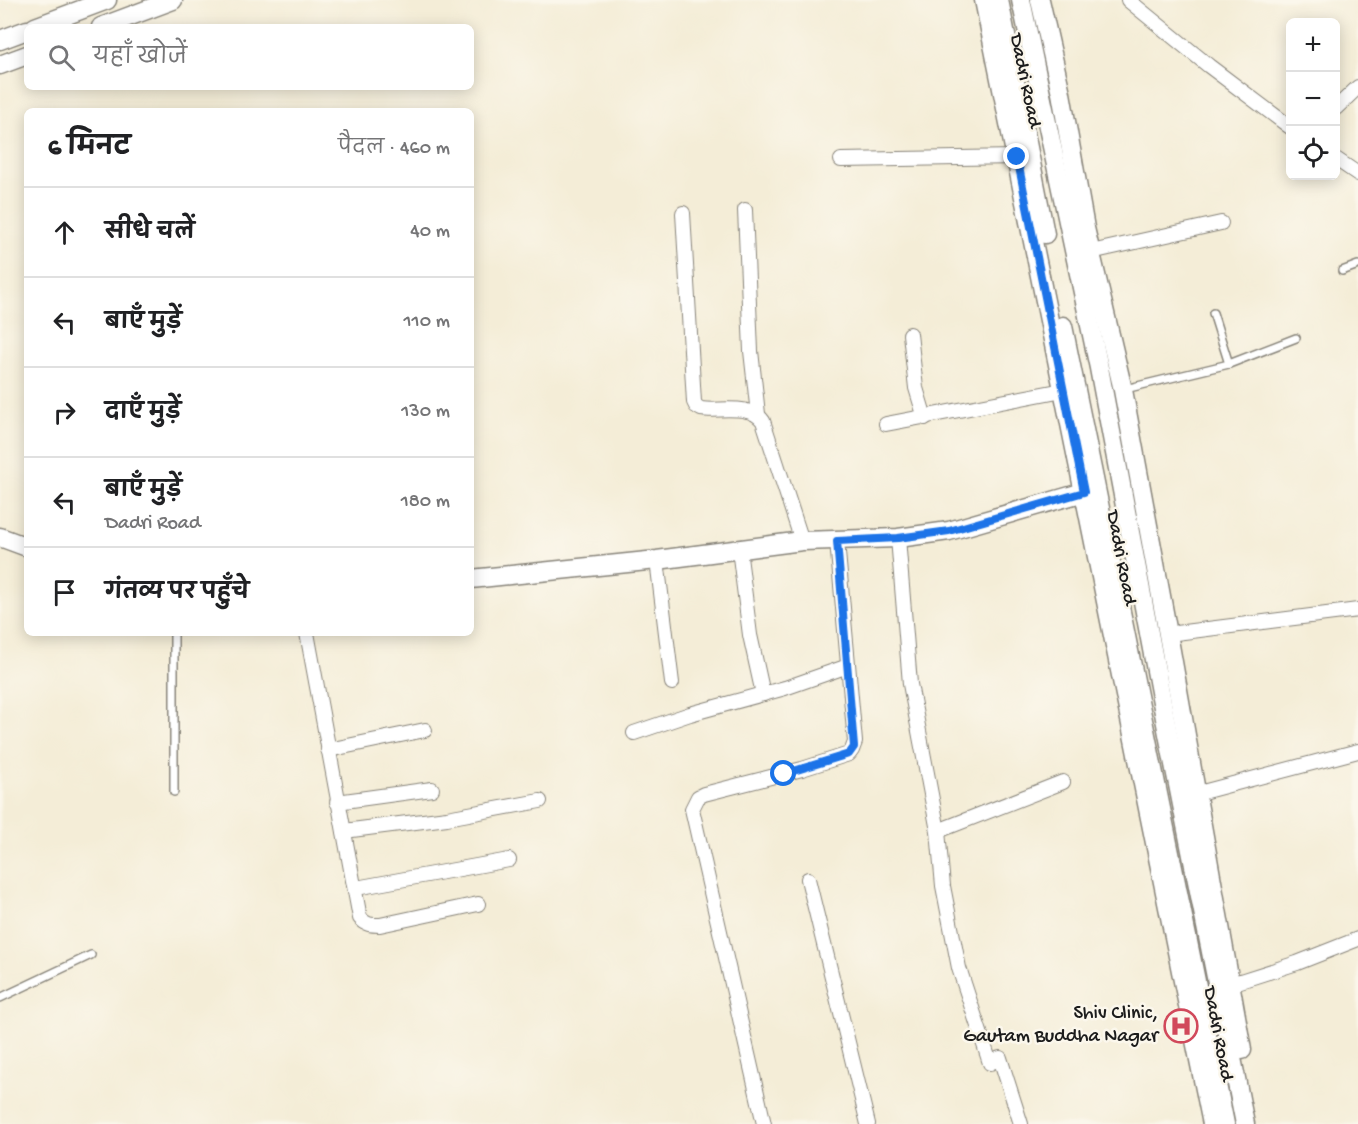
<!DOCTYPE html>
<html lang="hi">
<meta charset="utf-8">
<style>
:root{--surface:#fff;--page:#f2f2f2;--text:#202124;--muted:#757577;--line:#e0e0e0}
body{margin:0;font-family:"Gochi Hand","Playpen Sans Deva",sans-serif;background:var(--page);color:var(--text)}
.controls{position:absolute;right:18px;top:18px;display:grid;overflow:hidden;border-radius:9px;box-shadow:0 3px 15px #0003}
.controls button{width:54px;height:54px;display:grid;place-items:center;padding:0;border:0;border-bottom:2px solid var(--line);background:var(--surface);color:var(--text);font:30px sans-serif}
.stop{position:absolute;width:18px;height:18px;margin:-14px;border:4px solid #1a73e8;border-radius:50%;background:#fff}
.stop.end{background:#1a73e8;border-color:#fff;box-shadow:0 2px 6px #0008}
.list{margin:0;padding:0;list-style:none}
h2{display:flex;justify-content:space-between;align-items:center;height:78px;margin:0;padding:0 24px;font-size:26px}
h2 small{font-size:20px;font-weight:400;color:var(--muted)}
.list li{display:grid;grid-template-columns:39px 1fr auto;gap:18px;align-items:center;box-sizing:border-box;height:90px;padding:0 24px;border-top:2px solid var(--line)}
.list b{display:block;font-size:22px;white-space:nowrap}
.list p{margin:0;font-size:20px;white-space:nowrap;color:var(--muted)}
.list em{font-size:20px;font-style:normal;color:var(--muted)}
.icon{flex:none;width:33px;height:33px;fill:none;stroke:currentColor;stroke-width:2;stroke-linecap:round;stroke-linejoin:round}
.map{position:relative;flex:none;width:1358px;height:1124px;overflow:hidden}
.search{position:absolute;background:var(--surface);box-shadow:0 3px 15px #0003;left:24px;top:24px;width:450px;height:66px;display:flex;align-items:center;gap:15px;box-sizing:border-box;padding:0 21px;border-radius:9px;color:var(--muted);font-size:22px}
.panel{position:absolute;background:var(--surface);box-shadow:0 3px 15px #0003;left:24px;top:108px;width:450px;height:528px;border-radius:9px}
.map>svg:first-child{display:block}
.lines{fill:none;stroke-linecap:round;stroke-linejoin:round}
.lane-casing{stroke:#88847a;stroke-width:10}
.street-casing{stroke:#88847a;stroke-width:16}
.secondary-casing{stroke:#88847a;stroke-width:21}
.lane{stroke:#fff;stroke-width:7}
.street{stroke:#fff;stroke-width:14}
.secondary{stroke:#fff;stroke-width:18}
.route{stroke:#1a73e8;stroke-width:8}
.labels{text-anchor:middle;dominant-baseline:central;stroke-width:5;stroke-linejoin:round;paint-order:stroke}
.street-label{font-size:20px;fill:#1c1c1c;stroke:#fbf7ec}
.poi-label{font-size:20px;fill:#1c1c1c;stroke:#fbf7ec;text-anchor:end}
</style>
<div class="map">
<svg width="1358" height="1124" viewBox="0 0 1358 1124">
<rect width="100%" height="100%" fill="#fbf7ec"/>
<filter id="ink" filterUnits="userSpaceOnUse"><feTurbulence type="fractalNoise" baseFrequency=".0167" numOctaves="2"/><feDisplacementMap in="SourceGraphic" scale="12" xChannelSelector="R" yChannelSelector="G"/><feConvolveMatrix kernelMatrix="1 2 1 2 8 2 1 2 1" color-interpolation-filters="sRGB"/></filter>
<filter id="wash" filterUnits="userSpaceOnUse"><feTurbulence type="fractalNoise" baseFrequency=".008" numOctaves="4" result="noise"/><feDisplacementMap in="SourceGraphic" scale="24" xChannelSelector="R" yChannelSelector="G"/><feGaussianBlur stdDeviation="1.35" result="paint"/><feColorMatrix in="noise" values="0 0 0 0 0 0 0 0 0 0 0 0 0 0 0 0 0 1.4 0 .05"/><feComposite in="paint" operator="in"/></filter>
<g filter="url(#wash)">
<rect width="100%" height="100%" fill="#f4edd7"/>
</g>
<g filter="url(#ink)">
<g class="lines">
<g class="lane-casing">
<g id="lane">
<path d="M1342,271l16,-6"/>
<path d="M1213,313l16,51"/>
<path d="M1125,389l104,-25 67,-26"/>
<path d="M174,792v-159"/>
<path d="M0,998l91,-43"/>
</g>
</g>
<g class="street-casing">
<g id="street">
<path d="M1128,0l81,66 81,61"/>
<path d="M1336,108l22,-21"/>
<path d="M1336,159l22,15"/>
<path d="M841,160l176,-3"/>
<path d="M745,210l6,141 7,63"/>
<path d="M683,213l11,189 2,4 5,3c19,3 49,-6 62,12l39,120"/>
<path d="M1091,252l130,-29"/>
<path d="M910,334l6,54 9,30"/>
<path d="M886,424l177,-34"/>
<path d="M898,538l12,146 28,147 5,55 16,82 31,95 10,-5 21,66"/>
<path d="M739,549l11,86 13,59"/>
<path d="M657,560l15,123"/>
<path d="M307,633l53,285c6,7 11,7 20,7l98,-21"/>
<path d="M1168,634l190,-24"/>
<path d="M634,733l56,-19 95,-26 63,-22"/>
<path d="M328,750l97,-20"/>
<path d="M1195,794l163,-43"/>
<path d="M337,802l95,-13"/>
<path d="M344,831l103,-13 93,-17"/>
<path d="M938,831l125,-49"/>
<path d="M808,879l60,245"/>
<path d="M356,888l153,-28"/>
<path d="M1231,984l66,-21 61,-24"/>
<path d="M764,1124l-72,-315 6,-12 6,-3 98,-25 47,-15 3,-4 3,-8 -18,-201"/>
</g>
</g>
<g class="secondary-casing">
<g id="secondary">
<path d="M984,0l228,1124"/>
<path d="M999,0l46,234"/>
<path d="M1021,0l78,368 69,366 77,390"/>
<path d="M1040,0l21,93 24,135 38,162 45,244 74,416"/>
<path d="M35,27l72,-27"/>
<path d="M101,27l72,-27"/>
<path d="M0,40l27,-10"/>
<path d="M0,65l27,-10"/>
<path d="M1063,326l162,798"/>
<path d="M0,537l27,10"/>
<path d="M471,579l186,-19 145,-19 96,-3 51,-7 135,-39"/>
</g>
</g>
<use href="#lane" class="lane"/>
<use href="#street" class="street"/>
<use href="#secondary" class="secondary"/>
</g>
</g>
<g class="lines" filter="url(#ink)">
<path class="route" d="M784,774l65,-20 5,-7 -17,-206 61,-3 51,-7 135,-39 -67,-335"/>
</g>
<defs>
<g id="hospital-ring" transform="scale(1.725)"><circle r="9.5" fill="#fbf7ec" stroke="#d1495b" stroke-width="1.5"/><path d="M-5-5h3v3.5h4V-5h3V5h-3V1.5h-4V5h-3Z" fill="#d1495b"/></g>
</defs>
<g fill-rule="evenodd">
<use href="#hospital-ring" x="1181" y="1026"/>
</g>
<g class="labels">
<g class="street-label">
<text transform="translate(1024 81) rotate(78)">Dadri Road</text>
<text transform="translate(1120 558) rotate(79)">Dadri Road</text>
<text transform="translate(1217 1034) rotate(79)">Dadri Road</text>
</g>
<g class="poi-label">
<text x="1158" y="1014">Shiv Clinic,<tspan x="1158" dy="23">Gautam Buddha Nagar</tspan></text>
</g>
</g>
</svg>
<div class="controls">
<button>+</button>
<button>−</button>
<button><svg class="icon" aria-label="locate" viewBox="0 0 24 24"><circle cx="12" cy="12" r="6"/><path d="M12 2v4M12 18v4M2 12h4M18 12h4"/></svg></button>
</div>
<div class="stop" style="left:784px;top:774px"></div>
<div class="stop end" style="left:1017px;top:157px"></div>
<div class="search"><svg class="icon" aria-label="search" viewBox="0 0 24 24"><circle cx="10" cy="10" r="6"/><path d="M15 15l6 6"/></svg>यहाँ खोजें</div>
<section class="panel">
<h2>6 मिनट<small>पैदल · 460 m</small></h2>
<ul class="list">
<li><svg class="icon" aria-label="ahead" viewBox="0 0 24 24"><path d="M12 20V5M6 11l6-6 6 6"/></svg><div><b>सीधे चलें</b></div><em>40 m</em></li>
<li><svg class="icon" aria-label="left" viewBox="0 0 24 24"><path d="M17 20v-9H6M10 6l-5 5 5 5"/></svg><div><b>बाएँ मुड़ें</b></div><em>110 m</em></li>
<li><svg class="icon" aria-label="right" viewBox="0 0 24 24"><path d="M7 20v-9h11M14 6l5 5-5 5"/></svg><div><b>दाएँ मुड़ें</b></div><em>130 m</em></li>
<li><svg class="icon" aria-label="left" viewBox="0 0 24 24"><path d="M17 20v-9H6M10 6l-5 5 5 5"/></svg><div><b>बाएँ मुड़ें</b><p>Dadri Road</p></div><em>180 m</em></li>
<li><svg class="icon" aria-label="arrive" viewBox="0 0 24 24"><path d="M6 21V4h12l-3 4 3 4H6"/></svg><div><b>गंतव्य पर पहुँचे</b></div></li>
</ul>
</section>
</div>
